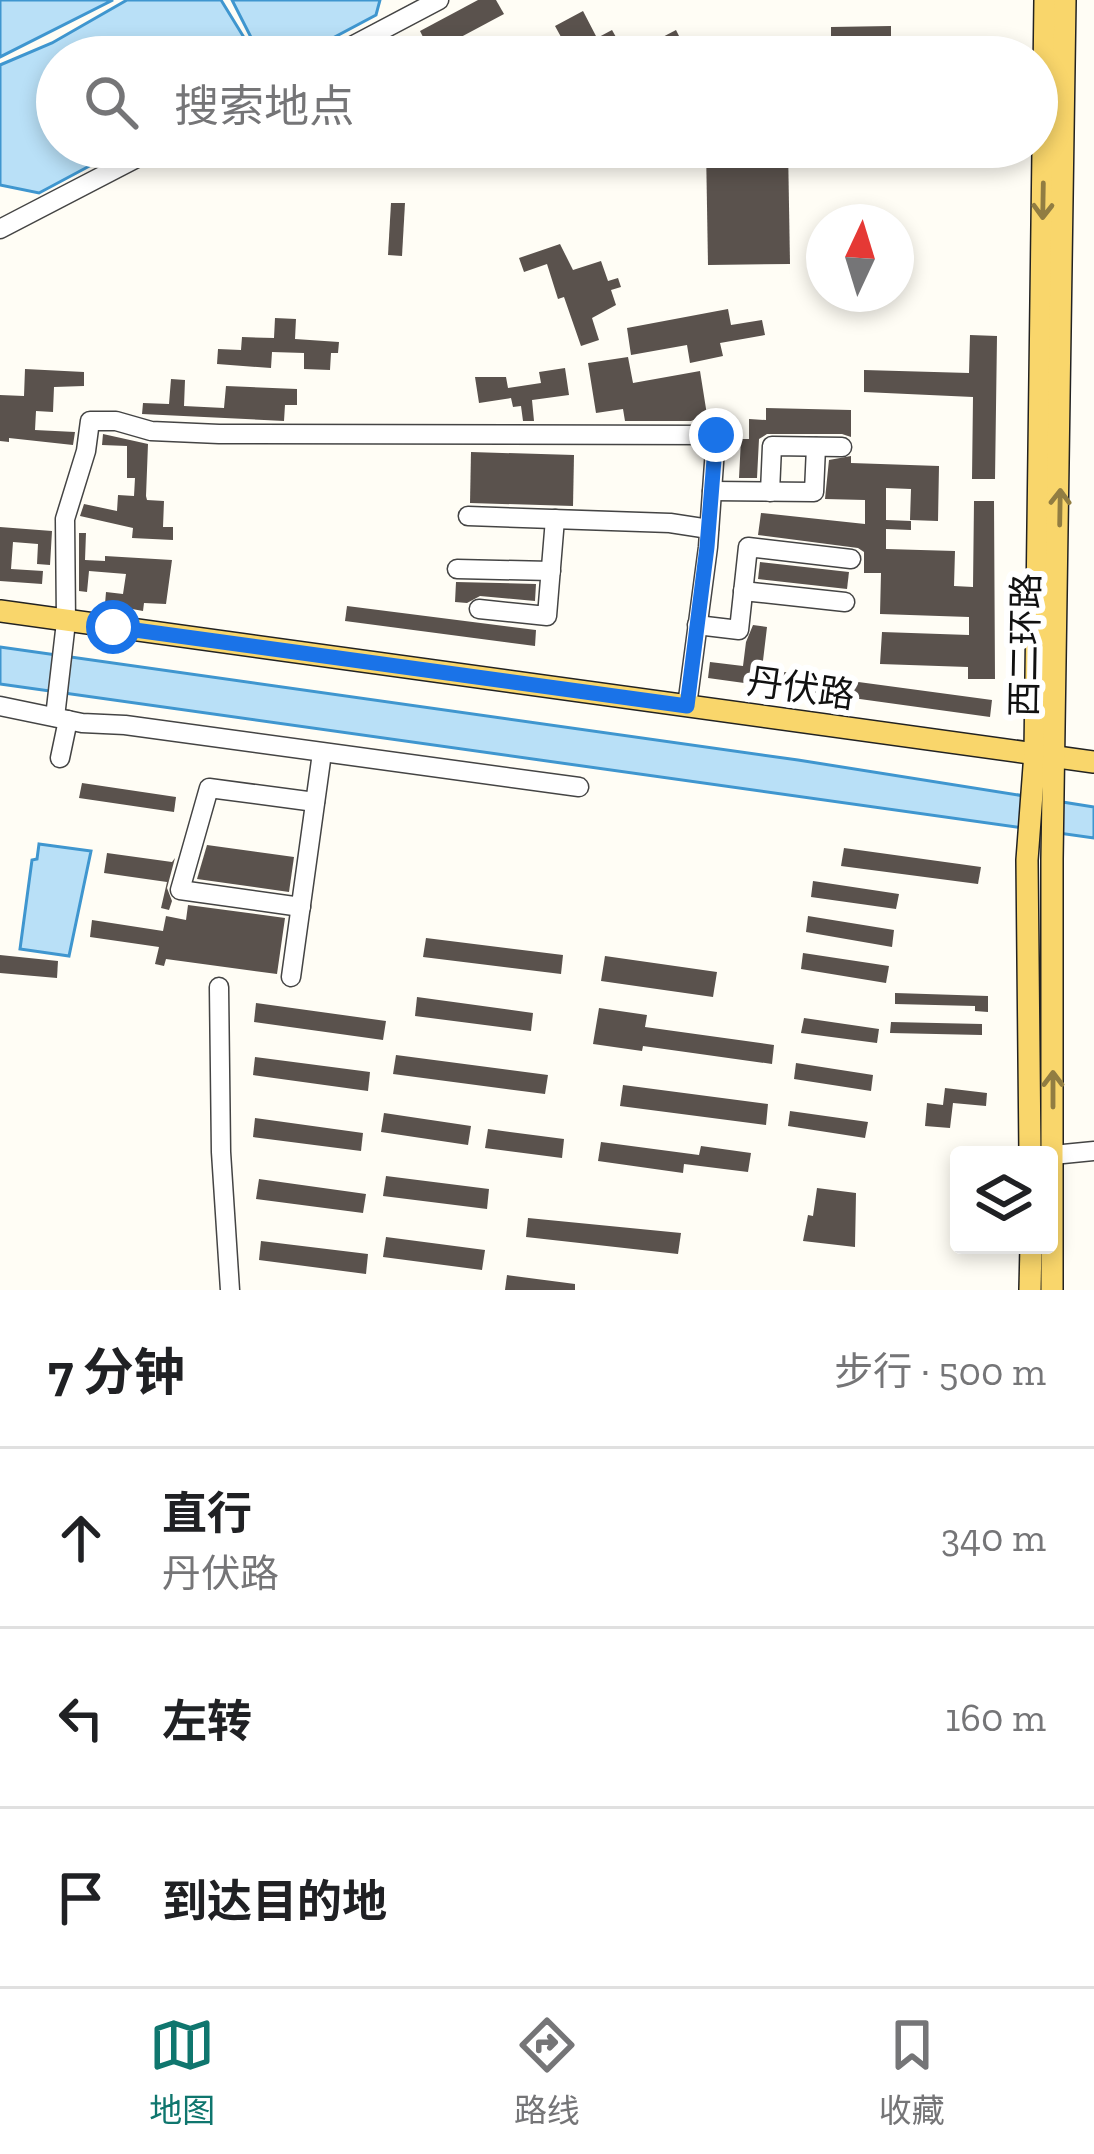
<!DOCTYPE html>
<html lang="zh">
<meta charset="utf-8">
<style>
:root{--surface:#fff;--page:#f6f6f6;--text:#202124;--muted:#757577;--line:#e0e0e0;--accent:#0f766e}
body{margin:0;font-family:"Zilla Slab","Noto Sans SC",serif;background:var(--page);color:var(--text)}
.controls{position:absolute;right:36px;bottom:36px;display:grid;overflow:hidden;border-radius:12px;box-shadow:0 6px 18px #0003}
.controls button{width:108px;height:108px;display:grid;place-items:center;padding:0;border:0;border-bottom:3px solid var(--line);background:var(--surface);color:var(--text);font:60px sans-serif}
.compass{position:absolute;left:806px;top:204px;width:108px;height:108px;border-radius:50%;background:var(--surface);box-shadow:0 6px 18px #0003;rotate:4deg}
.stop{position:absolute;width:36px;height:36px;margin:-27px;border:9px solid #1a73e8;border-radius:50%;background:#fff}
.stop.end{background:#1a73e8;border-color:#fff;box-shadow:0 3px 12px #0008}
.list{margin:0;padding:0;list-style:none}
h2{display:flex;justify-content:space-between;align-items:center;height:156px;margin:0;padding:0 48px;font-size:51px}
h2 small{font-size:39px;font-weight:400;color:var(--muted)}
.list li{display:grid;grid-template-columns:78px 1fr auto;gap:36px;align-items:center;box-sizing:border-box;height:180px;padding:0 48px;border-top:3px solid var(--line)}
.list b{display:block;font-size:45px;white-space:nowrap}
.list p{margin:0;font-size:39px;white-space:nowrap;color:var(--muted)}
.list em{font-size:39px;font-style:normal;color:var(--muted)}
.icon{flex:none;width:66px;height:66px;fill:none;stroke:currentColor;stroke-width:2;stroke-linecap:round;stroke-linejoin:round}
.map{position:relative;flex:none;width:1094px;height:1290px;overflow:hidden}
.search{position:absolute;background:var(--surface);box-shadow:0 6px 18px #0003;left:36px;right:36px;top:36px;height:132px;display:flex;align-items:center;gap:30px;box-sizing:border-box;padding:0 42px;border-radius:66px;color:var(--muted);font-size:45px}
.sheet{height:696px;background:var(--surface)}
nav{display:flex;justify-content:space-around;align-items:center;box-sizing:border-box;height:168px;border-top:3px solid var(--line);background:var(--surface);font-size:33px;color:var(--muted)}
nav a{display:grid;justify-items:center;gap:6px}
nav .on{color:var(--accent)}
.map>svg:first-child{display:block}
.water{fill:#b9e0f7;stroke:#3f96cf;stroke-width:3}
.building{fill:#5a524d}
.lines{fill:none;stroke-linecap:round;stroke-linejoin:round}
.minor-casing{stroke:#444;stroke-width:21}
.major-casing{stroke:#222;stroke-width:24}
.minor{stroke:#fff;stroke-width:18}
.major{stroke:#f9d66b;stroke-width:21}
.oneway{stroke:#917d42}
.route{stroke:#1a73e8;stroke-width:15}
.labels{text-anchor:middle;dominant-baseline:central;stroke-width:12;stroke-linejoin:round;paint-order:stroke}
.street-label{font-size:36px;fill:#111;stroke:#fff}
</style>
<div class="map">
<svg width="1094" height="1290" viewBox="0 0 1094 1290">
<rect width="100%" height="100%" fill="#fffdf5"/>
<g class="water">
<path d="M0,0h113l-113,57z"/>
<path d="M127,0h94l35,57h-199v90h68l-86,46 -39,-8v-120l52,-22z"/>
<path d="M232,0h148l-4,15 -79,42h-36z"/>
<path d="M0,647l798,113 296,47v31l-1094,-154z"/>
<path d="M39,844l52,7 -22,105 -49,-7 12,-89 5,-1z"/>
</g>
<g class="building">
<path d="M478,0h18l8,14 -73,39 -11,-22z"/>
<path d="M583,11l14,27 15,-8 9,16 -20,11h-29l-17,-31z"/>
<path d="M891,26v16l-60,1v-16z"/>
<path d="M676,30l10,20 -14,7h-30l-4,-7z"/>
<path d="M786,36v21h-81l-1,-19z"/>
<path d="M706,147h82l2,117 -82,1z"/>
<path d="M391,203h14l-3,53 -14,-1z"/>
<path d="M560,244l13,26 28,-9 7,20 10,-3 3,9 -10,3 5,15 -24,13 7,22 -18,6 -17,-49 -6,2 -11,-35 -23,8 -5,-14z"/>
<path d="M728,309l3,16 31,-5 3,15 -45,8 3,13 -33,7 -3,-18 -56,10 -4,-27z"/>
<path d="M275,318l21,1 -1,20 44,3 -1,11h-7l-1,17 -26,-1v-16l-32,-1 -1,16 -54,-4 1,-15 23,1 1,-13 32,1z"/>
<path d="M970,335l27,1 -2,143h-23l1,-82 -109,-5v-22l105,3z"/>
<path d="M628,357l5,26 67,-12 7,44 -16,6h-66l-2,-12 -27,4 -8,-50z"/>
<path d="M565,368l4,27 -37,5 2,21h-11l-2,-15 -8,1 -2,-9 -32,5 -4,-26h31l2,11 33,-5 -2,-11z"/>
<path d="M25,369l59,3v14l-30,1 -1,25 -17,-1 -1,19 40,2 -2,13 -64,-7v4l-9,-1v-46l24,1z"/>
<path d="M171,379l14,1 -1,26 40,2 2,-22 71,3v16h-12l-1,16 -142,-7 1,-11 26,1z"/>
<path d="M766,408l85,2v27l-9,-3h-75l-8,5 -2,39h-18l2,-39h8v-20l17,1z"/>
<path d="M103,434l45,10 -2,52 1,4 17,1 -1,26h10v13l-41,-2 1,-10 -53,-12 4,-12 33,7 1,-16 16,1 1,-18h-8v-32l-25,-1z"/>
<path d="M471,452l103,3 -1,51 -103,-3z"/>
<path d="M851,456v7l88,3 -1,55 -28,-1 1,-31 -25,-1v32l25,1v9l-25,-1v20l69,2 -1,35 19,1 1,-86h20l1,178h-27v-12l-88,-3 2,-32 87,3v-18l-89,-3 1,-41h-17v-21l-6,-4 -100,-13 3,-22 104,11v-24l-40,-1 4,-39z"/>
<path d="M0,527l52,4 -2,34 -13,-1 1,-20 -25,-2 -2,27 32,2 -1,13 -42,-3z"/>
<path d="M79,533h7l-1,27 20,1v-5l67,4 -6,44 -22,-1 -1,8 -38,-7 1,-12 17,2 3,-20 -37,-3 -2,21 -8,-1z"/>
<path d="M760,562l89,10 -2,17 -89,-10z"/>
<path d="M456,582l80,2 -1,17 -55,-5 -13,7 -12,-1z"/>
<path d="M347,606l189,24 -1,16 -190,-25z"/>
<path d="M753,625l14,2 -5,42 230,31 -2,17 -282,-39 2,-16 33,4 3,-24z"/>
<path d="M82,783l94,14 -2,15 -95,-14z"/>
<path d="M207,845l87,12 -5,35 -92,-13z"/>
<path d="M844,848l137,19 -3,17 -137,-18z"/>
<path d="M107,853l65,9 3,-4 -8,30 5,13 -3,9 -8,-2 6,-26 -63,-9z"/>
<path d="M813,881l86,13 -3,15 -85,-12z"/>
<path d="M188,905l97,13 -8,56 -111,-15 -2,7 -9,-2 4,-17 -69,-10 2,-17 71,11 3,-15 20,4z"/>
<path d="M808,916l86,14 -2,17 -86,-15z"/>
<path d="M426,938l137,17 -2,19 -138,-17z"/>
<path d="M803,953l86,13 -3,17 -85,-14z"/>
<path d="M0,955l58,6 -1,17 -57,-5z"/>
<path d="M605,956l112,16 -4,25 -112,-16z"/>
<path d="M895,993l93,3v16l-13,-1v-5l-80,-2z"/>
<path d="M417,997l116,16 -2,18 -116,-15z"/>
<path d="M256,1003l130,18 -3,19 -129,-18z"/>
<path d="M599,1008l48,7 -2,12 129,18 -2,19 -129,-18 -1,5 -49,-7z"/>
<path d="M804,1018l75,11 -2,14 -76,-10z"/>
<path d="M891,1022l91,2v11l-92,-2z"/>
<path d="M396,1055l152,20 -3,19 -152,-20z"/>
<path d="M255,1057l115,15 -2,19 -115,-16z"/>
<path d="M796,1063l77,12 -2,16 -77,-12z"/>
<path d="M623,1085l145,19 -2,21 -146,-19z"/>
<path d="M945,1088l42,5 -1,13 -33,-3 -3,25 -25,-2 2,-23 16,2z"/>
<path d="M790,1111l78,11 -3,16 -77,-12z"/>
<path d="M384,1113l87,13 -3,19 -87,-13z"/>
<path d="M255,1118l108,15 -2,18 -108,-14z"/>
<path d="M488,1129l76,10 -2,19 -77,-10z"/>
<path d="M601,1142l98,13 2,-9 50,7 -3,19 -64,-8 -1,9 -85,-12z"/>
<path d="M386,1176l103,13 -2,20 -104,-13z"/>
<path d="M259,1179l107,15 -3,19 -107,-14z"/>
<path d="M817,1188l39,5 -1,54 -52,-6 5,-26 5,1z"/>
<path d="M528,1218l153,15 -3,21 -152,-17z"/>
<path d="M386,1237l99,13 -3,20 -99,-13z"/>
<path d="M261,1241l107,13 -2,20 -107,-14z"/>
<path d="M507,1275l68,9v6h-70z"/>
</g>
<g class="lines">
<g class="minor-casing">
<g id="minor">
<path d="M331,57l108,-57"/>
<path d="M0,229l158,-82"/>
<path d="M712,491l102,1 2,-45"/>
<path d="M770,492l2,-46 70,1"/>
<path d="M468,516l202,7 39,6"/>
<path d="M457,569l94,2"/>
<path d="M743,591l102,11"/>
<path d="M479,609l68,7 8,-97"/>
<path d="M697,625l42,5 9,-83 103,12"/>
<path d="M0,706l82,17 43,2 454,62"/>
<path d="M55,717l11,-95 -1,-103 21,-68 4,-30h26l35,10 68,3 497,1 -8,112 -21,159"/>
<path d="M60,758l8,-38"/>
<path d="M301,907l-121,-17 29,-102 106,14"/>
<path d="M291,977l31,-224"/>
<path d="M219,987l2,165 9,138"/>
<path d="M1053,1155l41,-4"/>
</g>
</g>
<g class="major-casing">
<g id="major">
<path d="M0,611l1094,151"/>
<path d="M1030,1155l-3,-295 8,-107 10,-753"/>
<path d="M1030,1290l1,-45"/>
<path d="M1052,1290v-431l13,-859"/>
</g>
</g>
<use href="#minor" class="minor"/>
<use href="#major" class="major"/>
</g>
<defs><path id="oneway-shaft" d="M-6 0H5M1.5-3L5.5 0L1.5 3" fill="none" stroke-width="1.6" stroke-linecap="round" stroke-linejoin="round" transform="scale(3)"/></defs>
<g class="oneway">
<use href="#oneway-shaft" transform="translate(1043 201) rotate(91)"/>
<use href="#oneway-shaft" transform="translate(1060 507) rotate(-89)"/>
<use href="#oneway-shaft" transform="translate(1053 1089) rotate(-90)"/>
</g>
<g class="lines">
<path class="route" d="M113,627l574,79 20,-159 9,-112"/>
</g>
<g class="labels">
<g class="street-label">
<text transform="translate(1025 645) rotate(-89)">西二环路</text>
<text transform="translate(801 688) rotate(8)">丹伏路</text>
</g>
</g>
</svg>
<div class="controls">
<button><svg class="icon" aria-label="layers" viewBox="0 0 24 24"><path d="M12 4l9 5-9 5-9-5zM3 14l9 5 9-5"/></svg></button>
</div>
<svg class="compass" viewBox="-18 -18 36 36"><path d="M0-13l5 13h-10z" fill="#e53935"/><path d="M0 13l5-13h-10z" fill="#757577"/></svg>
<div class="stop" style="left:113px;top:627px"></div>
<div class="stop end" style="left:716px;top:435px"></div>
<div class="search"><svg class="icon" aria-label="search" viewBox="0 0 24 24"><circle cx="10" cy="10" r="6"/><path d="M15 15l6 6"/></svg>搜索地点</div>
</div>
<section class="sheet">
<h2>7 分钟<small>步行 · 500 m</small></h2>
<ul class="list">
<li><svg class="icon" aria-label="ahead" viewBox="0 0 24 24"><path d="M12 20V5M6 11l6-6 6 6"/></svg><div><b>直行</b><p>丹伏路</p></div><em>340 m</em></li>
<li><svg class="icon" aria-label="left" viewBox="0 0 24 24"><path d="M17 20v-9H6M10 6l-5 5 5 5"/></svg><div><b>左转</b></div><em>160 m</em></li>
<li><svg class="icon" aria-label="arrive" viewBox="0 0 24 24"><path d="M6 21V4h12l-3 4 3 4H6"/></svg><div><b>到达目的地</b></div></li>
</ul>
</section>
<nav>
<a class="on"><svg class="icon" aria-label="map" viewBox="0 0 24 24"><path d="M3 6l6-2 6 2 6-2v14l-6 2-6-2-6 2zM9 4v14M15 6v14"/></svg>地图</a>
<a><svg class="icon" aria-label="directions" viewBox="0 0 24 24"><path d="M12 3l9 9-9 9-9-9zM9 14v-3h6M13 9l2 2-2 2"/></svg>路线</a>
<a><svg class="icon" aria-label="saved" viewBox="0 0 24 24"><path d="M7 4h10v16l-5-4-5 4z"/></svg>收藏</a>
</nav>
